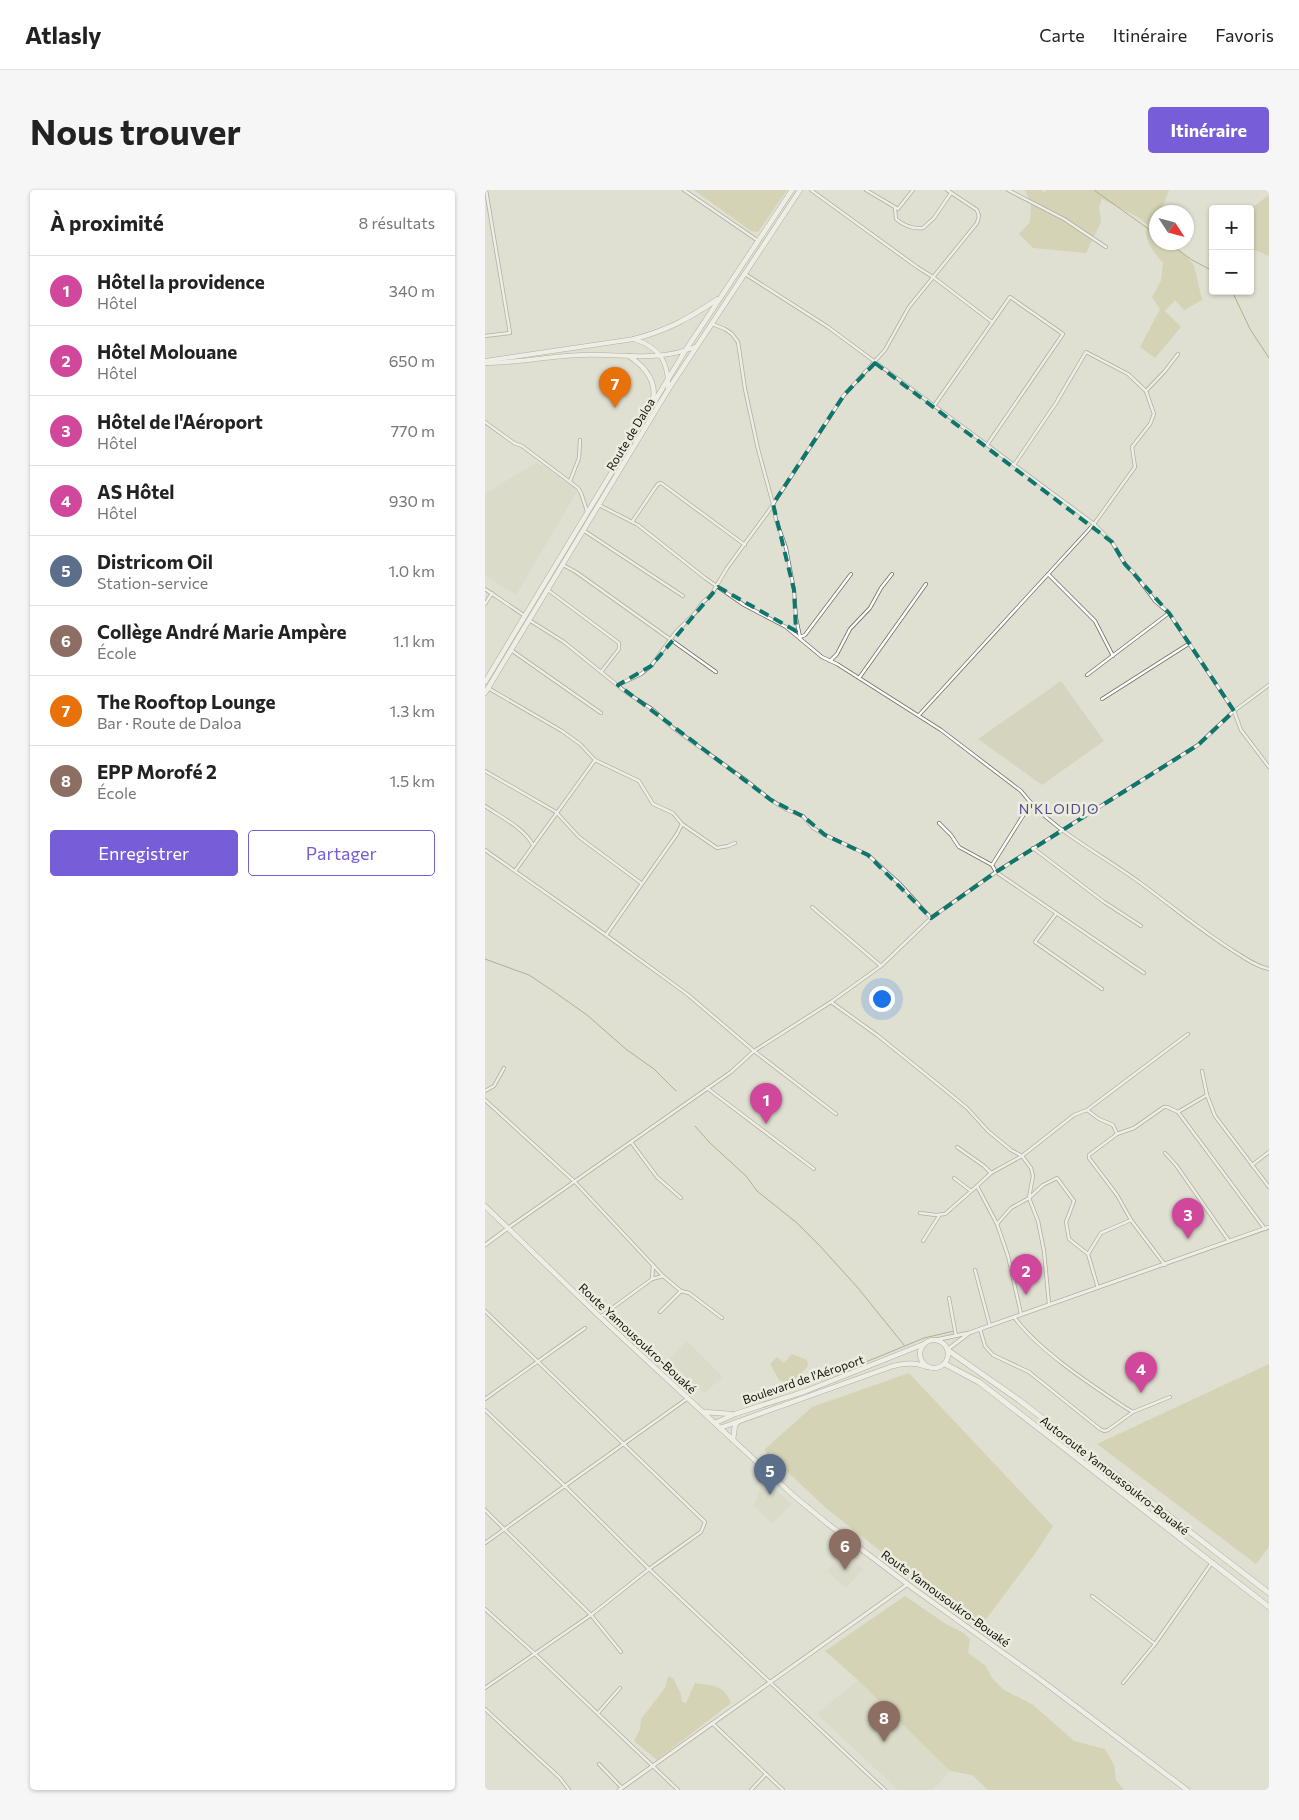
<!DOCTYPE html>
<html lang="fr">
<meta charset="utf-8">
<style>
:root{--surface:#fff;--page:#f6f6f6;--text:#222;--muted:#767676;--line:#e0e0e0;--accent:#775dd7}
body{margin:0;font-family:Commissioner,sans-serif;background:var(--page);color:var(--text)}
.controls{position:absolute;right:15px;top:15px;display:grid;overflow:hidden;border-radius:5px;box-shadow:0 1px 4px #0004}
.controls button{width:45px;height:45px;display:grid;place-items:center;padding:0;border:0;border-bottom:1px solid var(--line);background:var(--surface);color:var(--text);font:25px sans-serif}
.compass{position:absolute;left:664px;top:15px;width:45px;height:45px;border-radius:50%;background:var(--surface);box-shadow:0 1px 4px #0004;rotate:126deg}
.you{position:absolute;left:396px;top:808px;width:18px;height:18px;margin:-12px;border:4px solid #fff;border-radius:50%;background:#1a73e8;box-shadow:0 0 0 8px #1a73e833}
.badge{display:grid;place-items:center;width:32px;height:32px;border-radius:50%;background:var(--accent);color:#fff;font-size:16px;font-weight:700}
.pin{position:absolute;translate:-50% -41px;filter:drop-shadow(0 1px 2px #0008)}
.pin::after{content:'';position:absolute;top:26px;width:18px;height:15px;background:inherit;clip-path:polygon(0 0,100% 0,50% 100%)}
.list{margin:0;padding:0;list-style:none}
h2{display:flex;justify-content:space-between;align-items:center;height:65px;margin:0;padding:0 20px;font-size:21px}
h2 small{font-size:16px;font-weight:400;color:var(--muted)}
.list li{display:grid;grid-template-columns:32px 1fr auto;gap:15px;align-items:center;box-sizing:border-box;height:70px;padding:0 20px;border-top:1px solid var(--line)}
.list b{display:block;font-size:19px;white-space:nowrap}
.list p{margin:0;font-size:16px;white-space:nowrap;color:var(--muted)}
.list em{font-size:16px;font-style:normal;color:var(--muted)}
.actions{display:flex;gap:10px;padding:15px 20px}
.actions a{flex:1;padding:11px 0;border:1px solid var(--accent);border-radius:5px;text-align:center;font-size:18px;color:var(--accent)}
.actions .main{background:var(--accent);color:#fff}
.map{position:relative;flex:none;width:784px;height:1600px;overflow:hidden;border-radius:5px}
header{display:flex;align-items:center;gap:30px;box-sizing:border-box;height:70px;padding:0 25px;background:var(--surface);border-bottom:1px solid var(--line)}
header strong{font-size:24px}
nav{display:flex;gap:28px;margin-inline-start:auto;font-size:18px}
.intro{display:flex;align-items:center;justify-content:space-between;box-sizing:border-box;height:120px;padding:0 30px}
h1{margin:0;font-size:35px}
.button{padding:12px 22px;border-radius:5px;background:var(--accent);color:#fff;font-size:18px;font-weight:700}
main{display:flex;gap:30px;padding:0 30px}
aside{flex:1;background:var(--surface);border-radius:5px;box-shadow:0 1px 4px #0004}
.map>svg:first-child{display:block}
.built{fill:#d5d4bf}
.green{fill:#c5c392}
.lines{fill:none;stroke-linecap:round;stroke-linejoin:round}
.stream{stroke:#787440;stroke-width:1}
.minor-casing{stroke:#727165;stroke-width:4}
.tertiary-casing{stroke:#727165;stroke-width:4.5}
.secondary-casing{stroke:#727165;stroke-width:5}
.primary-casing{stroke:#727165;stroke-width:5.5}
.trunk-casing{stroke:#727165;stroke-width:5.5}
.motorway-casing{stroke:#727165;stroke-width:6}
.minor{stroke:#fff;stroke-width:2.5}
.tertiary{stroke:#fff;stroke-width:3}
.secondary{stroke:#fff;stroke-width:4}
.primary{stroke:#fff;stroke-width:4.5}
.trunk{stroke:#fff;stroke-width:4.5}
.motorway{stroke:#fff;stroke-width:5}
.marked{fill:none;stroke:#0f766e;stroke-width:4;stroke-dasharray:10 6;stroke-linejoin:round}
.labels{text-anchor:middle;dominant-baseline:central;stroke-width:5;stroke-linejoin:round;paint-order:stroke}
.street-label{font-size:12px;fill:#10100c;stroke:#ededdf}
.neighbourhood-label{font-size:14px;letter-spacing:1px;fill:#564c8a;stroke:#ededdf}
</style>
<header>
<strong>Atlasly</strong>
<nav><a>Carte</a><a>Itinéraire</a><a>Favoris</a></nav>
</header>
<div class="intro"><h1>Nous trouver</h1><a class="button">Itinéraire</a></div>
<main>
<aside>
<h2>À proximité<small>8 résultats</small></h2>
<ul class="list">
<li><span class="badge" style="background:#d1479c">1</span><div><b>Hôtel la providence</b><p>Hôtel</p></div><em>340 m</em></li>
<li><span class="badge" style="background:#d1479c">2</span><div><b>Hôtel Molouane</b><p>Hôtel</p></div><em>650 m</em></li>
<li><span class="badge" style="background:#d1479c">3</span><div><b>Hôtel de l'Aéroport</b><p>Hôtel</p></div><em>770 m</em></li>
<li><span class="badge" style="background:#d1479c">4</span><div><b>AS Hôtel</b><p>Hôtel</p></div><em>930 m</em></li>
<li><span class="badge" style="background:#5c6f8a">5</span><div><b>Districom Oil</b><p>Station-service</p></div><em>1.0 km</em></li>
<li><span class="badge" style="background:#8d6e63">6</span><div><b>Collège André Marie Ampère</b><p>École</p></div><em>1.1 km</em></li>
<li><span class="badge" style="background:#e8710a">7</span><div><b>The Rooftop Lounge</b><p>Bar · Route de Daloa</p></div><em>1.3 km</em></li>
<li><span class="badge" style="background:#8d6e63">8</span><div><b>EPP Morofé 2</b><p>École</p></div><em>1.5 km</em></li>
</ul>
<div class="actions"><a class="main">Enregistrer</a><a>Partager</a></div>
</aside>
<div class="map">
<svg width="784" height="1600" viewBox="0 0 784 1600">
<rect width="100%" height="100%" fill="#e0e0d2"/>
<g class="built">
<path d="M52,272l39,27 1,3 -61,103 -31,-20v-81z"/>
<path d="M576,491l43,60 -62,44 -64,-46z"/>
<path d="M202,1151l36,36 -19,16 -36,-33z"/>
<path d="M278,1289l29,25 -20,20 -18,-18z"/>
<path d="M358,1363l20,16 -17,19 -19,-17z"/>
<path d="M373,1490l92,91 -17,19h-35l-81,-76z"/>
</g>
<g class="green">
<path d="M209,0h93l-29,42 -7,-1z"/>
<path d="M540,0h16l3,3 2,-3h123l-8,22h-4v30l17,1 20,22 8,35 -18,10 -9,-10 -10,11 16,16 -26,31 -15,-11 20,-38 -8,-12 9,-16 2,-18c-9,-12 -21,-22 -15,-38l-10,-8 -36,-18 -3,8 2,15 -15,31 -53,-5 -14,-14 11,-12 1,-18z"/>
<path d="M784,5v61l-19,-8v-39z"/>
<path d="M307,1164l15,6 1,6 -17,18 -12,-4 -9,-16 7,-7 7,6z"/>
<path d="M784,1174v183l-13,17 -159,-120z"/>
<path d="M424,1183l144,153 -16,25 -56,75 -69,-50 -86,-68 -62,-58 48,-43z"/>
<path d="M420,1406l41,28 16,8 8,7 -2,14 18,13 6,12 12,12 28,14 42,37 31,8 9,16 2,15 8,10h-136l-16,-15 -22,-4 -92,-91 -33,-29z"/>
<path d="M183,1487l5,1 8,16 1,8 4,1 9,-20c18,3 29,1 36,20l-74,57 -23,-19 6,-12 1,-10 24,-31z"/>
</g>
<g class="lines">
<g class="stream">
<path d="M609,0l63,45"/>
<path d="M682,52l25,18 21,11"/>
<path d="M747,101l18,38 19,29"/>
<path d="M0,769l44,16 24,16 34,24 40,35 27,19 22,22"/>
<path d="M210,936l14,16 37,34 11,15 40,32 23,23 38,42 46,57"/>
<path d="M376,1174l63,-26 30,-7"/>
</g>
<g class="minor-casing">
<g id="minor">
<path d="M199,0l73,50"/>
<path d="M326,0l106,77 16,10 59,45"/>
<path d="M381,0l32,19 15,-19"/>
<path d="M523,0l56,29 42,28"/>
<path d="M410,18l1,11c7,6 17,10 27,9l11,-10 17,-25"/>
<path d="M260,84l83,53 266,197 18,18 13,22 9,9 21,28 14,12 65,98 7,19 28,37"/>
<path d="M227,134l13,5 7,5 6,8 7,47 13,60 15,55 3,16 10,28 8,42 2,28 4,19 5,-2 46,-61"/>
<path d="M0,146l25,-3 -24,-143"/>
<path d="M661,201l19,-20 13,-17"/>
<path d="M449,216l76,-109 53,37 -76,111"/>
<path d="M0,232l29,21 8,3 56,42 3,5 6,18"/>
<path d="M85,291l9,-23 1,-18"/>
<path d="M114,315l39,20 67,53 39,27 42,22 36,30 15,7 104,66 80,61c30,39 79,62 118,91 32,23 62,49 96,70 11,7 21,14 34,17"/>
<path d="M147,332l23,-34 3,-4 3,-1 84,62"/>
<path d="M98,340l100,66"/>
<path d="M78,375l13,7 140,100"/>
<path d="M563,384l47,47 18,35"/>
<path d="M0,399l40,27"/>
<path d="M63,400l71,53v6l-18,23"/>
<path d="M0,414l7,-11"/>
<path d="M44,430l35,22 63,51 25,16 21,19 74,53 24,19 16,10 16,6 10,12 12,7 43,20 32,29 31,34"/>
<path d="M26,460l90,63"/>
<path d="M345,471l7,-7 13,-25 20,-21 11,-20 11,-14"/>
<path d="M602,485l82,-62"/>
<path d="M374,488l67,-94"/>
<path d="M133,495l23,-11 10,-8 24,-33 20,-20 7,-10 9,-8 16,-27 41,-56 76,-117 41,-45 24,-43 68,-84 2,-7 -2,-6 -30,-20"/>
<path d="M3,498l74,43 18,13 15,16 44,21 14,23 20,9 9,11 -5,10 -71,101"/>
<path d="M617,509l88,-56"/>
<path d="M434,525l175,-191 41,-57 -3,-20 18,-23 4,-10 -8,-23 -18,-17 -42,-22 -30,51 -42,62"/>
<path d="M0,581l71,41 23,25 62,46"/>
<path d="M0,616c16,11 39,22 48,39"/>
<path d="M454,633l12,12 8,12 33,18 4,7 148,101"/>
<path d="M197,634l35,24 11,-2 7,-3"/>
<path d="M548,658l71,54 37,24"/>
<path d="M0,660l121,85 81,59 67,57 82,63"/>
<path d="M507,675l39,-62"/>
<path d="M30,681l80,-111"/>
<path d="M327,717l69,59"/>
<path d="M571,724l-21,28 67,47"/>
<path d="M346,812l46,33 62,50 28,23 21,23 23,19 11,6 9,12 2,8 -4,22 9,23 6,30 5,53"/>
<path d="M717,881l5,24 8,21 54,71"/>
<path d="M222,898l107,81"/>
<path d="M0,901l9,-5 10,-18"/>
<path d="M0,910l90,82 88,94 18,15 8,2 33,25"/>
<path d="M602,920l12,9 14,6 4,9"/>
<path d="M693,922l29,-17"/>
<path d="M146,952l26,35 24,21"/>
<path d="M472,957l27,19 7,7"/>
<path d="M680,963l11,12 53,76"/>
<path d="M767,975l17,-13"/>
<path d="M469,988l17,13"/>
<path d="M435,1023l16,2 9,-1 32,-28"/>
<path d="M512,1034l-20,-38 14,-13 31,-17 52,-41 13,-5 101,-76"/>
<path d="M23,1038l223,-156 23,-21 77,-49 50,-36 50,-48 65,-46 202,-127 36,-34 35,-26"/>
<path d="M438,1051l16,-25"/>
<path d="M680,1075l-34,-45 -14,-25 -28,-37v-3l28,-21 17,-6 30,-21h3l11,5 87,117"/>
<path d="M490,1080l15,56"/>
<path d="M167,1089l1,-14"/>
<path d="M613,1098l-10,-34 13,-21 30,-13"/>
<path d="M464,1108l7,38"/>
<path d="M0,1121l220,211 -4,10 -52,37 -58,46 -106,73"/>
<path d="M175,1122l21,-21"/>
<path d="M536,1124l-13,-58 -11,-32 14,-16 18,-10 14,-13 14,-7 17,23 -8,21 3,17 19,15"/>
<path d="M115,1127l52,-38 11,-3"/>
<path d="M529,1127c25,34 76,67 112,91l7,4 37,-15"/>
<path d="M495,1139l5,17 8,9 36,17 71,57 4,2 4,-1 25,-18"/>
<path d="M0,1209l100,-71"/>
<path d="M0,1220l79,75 85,84 236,221"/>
<path d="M0,1320l106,105 30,37"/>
<path d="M0,1353l203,-145"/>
<path d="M607,1406l63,48"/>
<path d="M0,1419l49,44 144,137"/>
<path d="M638,1493l32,-39 56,-80"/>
<path d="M0,1519l75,69 9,12"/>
<path d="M113,1523l22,-25"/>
<path d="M227,1533l71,67"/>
<path d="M114,1574l23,24"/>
<path d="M266,1600l15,-16"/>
</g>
</g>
<g class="tertiary-casing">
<g id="tertiary">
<path d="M0,1055l23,-17"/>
<path d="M450,1150l34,-7 300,-106"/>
<path d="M463,1159l20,-15"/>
<path d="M134,1600l289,-206"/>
</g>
</g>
<g class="secondary-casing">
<g id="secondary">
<path d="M0,171l149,-22c27,9 35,24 34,51"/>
<path d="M0,173c32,0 64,-7 96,-8 41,-2 74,8 114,-8"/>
</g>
</g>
<g class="primary-casing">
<path id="primary" d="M235,1238l74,68 34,28 86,65 123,88 150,113"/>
</g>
<g class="trunk-casing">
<g id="trunk">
<path d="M149,149c35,-9 55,-21 84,-40"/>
<path d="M144,166c15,10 28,24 24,44"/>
<path d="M0,492l200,-331 107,-161"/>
<path d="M0,503l183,-303 132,-200"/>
<path d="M0,1016l115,111 120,111 173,-62c13,-3 21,-4 34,1"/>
<circle cx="449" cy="1164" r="14"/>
<path d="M219,1222l27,2"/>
<path d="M230,1233l20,-9 71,-23 118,-47"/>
<path d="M248,1250l2,-15 3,-3"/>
</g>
</g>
<g class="motorway-casing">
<g id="motorway">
<path d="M464,1161l70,49 250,193"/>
<path d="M460,1174l34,18 290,225"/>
</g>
</g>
<use href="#minor" class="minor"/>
<use href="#tertiary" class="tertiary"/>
<use href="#secondary" class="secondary"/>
<use href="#primary" class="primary"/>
<use href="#trunk" class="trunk"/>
<use href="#motorway" class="motorway"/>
</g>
<path d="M0 0H784V1600H0ZM390,173l237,179 13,22 44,49 65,98 -36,34 -202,127 -65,46 -63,-63 -43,-20 -21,-18 -33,-17 -153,-115 33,-19 67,-79 78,44 -2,-41 -21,-86 71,-109z" fill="#e0e0d2" fill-opacity=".55" fill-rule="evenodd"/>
<path class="marked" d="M390,173l237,179 13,22 44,49 65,98 -36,34 -202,127 -65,46 -63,-63 -43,-20 -21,-18 -33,-17 -153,-115 33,-19 67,-79 78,44 -2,-41 -21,-86 71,-109z"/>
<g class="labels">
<g class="street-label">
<text transform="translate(145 244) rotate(-59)">Route de Daloa</text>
<text transform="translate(153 1148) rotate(43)">Route Yamousoukro-Bouaké</text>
<text transform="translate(318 1189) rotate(-19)">Boulevard de l'Aéroport</text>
<text transform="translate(630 1285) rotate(38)">Autoroute Yamoussoukro-Bouaké</text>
<text transform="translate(461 1408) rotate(36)">Route Yamousoukro-Bouaké</text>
</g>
<g class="neighbourhood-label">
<text x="574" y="618">N'KLOIDJO</text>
</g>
</g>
</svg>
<div class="controls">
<button>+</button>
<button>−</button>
</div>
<svg class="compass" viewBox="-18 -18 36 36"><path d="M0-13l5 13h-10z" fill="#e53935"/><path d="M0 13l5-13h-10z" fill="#767676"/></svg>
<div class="you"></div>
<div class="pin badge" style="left:281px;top:934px;background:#d1479c">1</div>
<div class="pin badge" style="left:541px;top:1105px;background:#d1479c">2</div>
<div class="pin badge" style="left:703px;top:1049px;background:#d1479c">3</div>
<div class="pin badge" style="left:656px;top:1203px;background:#d1479c">4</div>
<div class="pin badge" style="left:285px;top:1305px;background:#5c6f8a">5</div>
<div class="pin badge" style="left:360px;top:1380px;background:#8d6e63">6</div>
<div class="pin badge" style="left:130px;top:218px;background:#e8710a">7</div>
<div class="pin badge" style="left:399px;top:1552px;background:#8d6e63">8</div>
</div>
</main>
